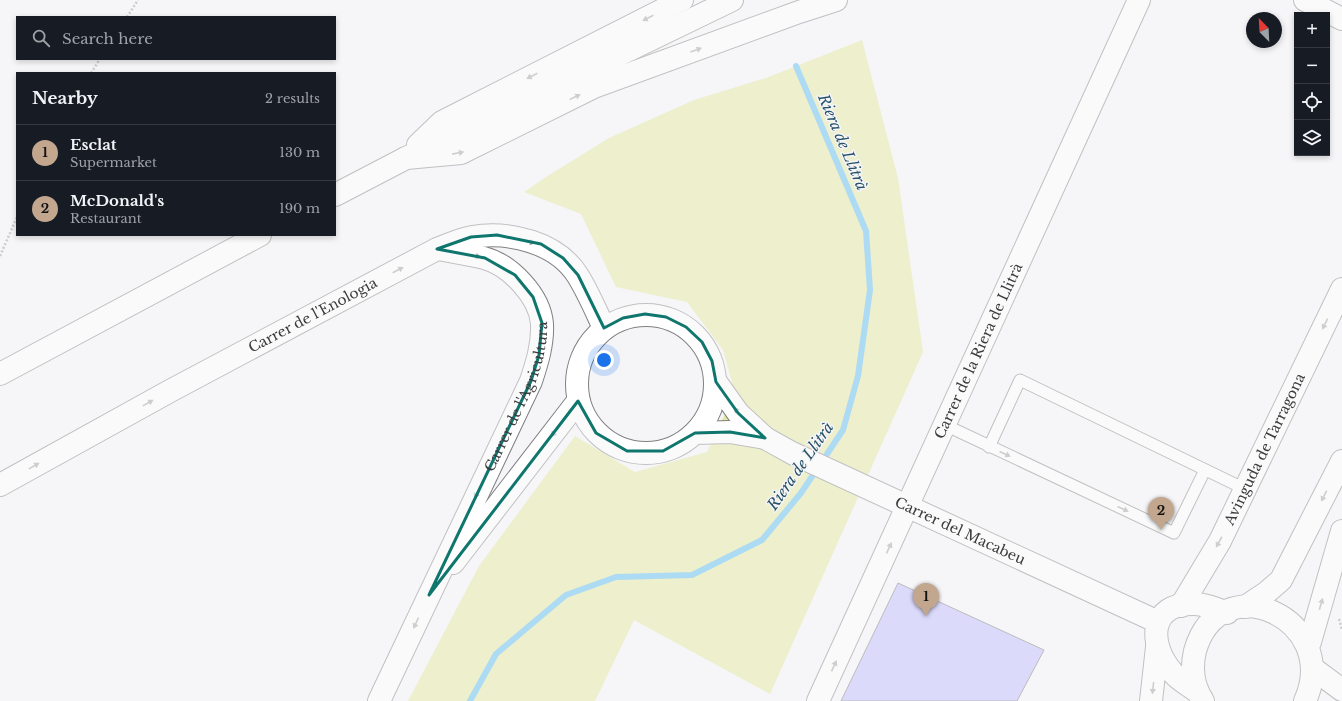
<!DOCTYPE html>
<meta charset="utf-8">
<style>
:root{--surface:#171b24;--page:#242831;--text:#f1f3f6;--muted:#9ea1a6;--line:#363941;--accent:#c2a68e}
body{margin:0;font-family:"Libre Baskerville",serif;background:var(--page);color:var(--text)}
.controls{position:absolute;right:12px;top:12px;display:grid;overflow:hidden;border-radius:0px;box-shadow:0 2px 6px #0003}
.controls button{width:36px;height:36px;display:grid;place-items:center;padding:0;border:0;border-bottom:1px solid var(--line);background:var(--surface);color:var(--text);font:20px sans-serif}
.compass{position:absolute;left:1246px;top:12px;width:36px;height:36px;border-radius:50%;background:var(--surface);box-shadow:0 2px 6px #0003;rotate:336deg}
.you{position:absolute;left:604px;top:360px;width:14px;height:14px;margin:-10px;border:3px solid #fff;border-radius:50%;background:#1a73e8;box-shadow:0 0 0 6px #1a73e833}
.badge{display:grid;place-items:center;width:26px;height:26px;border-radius:50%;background:var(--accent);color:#111;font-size:13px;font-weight:700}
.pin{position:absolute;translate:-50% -33px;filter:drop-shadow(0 1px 2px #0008)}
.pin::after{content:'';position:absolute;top:21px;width:14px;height:12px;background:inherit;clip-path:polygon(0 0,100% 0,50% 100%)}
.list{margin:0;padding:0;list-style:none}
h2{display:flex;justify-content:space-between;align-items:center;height:52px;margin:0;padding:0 16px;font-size:17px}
h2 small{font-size:13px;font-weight:400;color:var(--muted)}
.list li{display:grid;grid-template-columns:26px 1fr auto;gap:12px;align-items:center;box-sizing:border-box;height:56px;padding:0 16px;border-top:1px solid var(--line)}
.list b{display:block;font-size:15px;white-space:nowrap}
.list p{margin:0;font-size:13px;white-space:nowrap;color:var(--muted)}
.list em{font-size:13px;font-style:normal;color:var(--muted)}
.icon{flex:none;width:22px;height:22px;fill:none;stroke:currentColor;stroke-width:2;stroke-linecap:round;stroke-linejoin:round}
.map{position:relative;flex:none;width:1342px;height:701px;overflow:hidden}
.search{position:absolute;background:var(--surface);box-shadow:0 2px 6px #0003;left:16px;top:16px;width:320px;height:44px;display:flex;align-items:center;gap:10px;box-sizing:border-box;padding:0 14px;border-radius:0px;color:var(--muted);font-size:15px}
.panel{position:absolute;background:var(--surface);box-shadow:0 2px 6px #0003;left:16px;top:72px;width:320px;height:164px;border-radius:0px}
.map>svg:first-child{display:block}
.green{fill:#e2e799}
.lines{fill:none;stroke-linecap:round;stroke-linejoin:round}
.stream{stroke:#52bbee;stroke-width:6}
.building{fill:#bbb9fe;stroke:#757578}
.service-casing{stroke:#808083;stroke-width:13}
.minor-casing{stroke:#808083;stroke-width:24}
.tertiary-casing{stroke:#808083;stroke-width:24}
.trunk-casing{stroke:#808083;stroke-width:24}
.path{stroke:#9a9a9c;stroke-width:2.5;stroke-dasharray:2 2;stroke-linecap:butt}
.service{stroke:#fff;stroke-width:11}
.minor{stroke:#fff;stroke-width:22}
.tertiary{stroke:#fff;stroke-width:22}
.trunk{stroke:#fff;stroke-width:22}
.oneway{fill:#9e9e9e}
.marked{fill:none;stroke:#0f766e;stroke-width:3;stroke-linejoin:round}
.labels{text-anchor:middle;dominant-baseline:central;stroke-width:3;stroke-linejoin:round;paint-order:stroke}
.street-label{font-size:14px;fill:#3c3c3e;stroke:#f5f5f8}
.water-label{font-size:15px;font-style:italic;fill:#265167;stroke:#f5f5f8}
</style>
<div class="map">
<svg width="1342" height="701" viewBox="0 0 1342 701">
<rect width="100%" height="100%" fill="#f5f5f8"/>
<path class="green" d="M862,40l36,138 25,174 -153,342 -136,-74 -39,81h-187l71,-135 96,-130 60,36 72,-20 28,-59 -12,-43 -36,-48 -71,-15 -35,-73 -57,-22 22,-15 63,-39 85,-38 72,-22z"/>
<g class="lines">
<path class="stream" d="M470,701l26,-47 70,-59 50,-18 76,-2 70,-35 39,-47 42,-63 15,-54 12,-86 -4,-59 -70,-165"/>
</g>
<path class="building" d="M898,583l146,67 -27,51h-176z"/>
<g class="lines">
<g class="service-casing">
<g id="service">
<path d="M945,425l229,108 31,-63"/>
<path d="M989,447l31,-67 225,109"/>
</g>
</g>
<g class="minor-casing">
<g id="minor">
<path d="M1305,0l37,19"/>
<circle cx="646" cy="384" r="69"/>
<path id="s1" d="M716,382l22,31 27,25 27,15 366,169"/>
<path d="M695,433l35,-1 35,6"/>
<path id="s2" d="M0,485l170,-94 267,-142c11,-4 23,-10 35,-12 37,-6 85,5 106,39 10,16 18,35 26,52"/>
<path d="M453,563l125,-162"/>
<path id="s3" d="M1181,606l39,-65 122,-252"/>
<path id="s4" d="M379,701l152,-320c6,-18 12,-37 11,-57 -2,-28 -32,-59 -58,-66 -15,-4 -31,-6 -46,-9"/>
<path id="s5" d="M818,701l321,-701"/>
<path d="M1151,701l6,-54"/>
</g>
</g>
<g class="tertiary-casing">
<g id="tertiary">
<path d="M1245,607l21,-14 15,-13 61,-119"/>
<path d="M1310,642l32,-111"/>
<path d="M1315,670l27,20"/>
<path d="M1198,692c-8,-6 -18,-11 -25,-19 -25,-28 -25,-70 21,-69 12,0 23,5 33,9"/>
<path d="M1203,701c-10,-15 -12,-33 -8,-50 25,-88 147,-32 110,50"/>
</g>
</g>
<g class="trunk-casing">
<g id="trunk">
<path d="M418,145l24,-23 240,-122"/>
<path d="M406,158l55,-5 133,-66 205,-75 37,-12"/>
<path d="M335,195l71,-37 326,-158"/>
<path d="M0,374l260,-139"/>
</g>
</g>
<g class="path">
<path d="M127,17l11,-17"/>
<path d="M91,73l9,-14"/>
<path d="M0,256l17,-39"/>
<path d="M1339,619l3,11"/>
</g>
<use href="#service" class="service"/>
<use href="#minor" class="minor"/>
<use href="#tertiary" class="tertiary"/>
<use href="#trunk" class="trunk"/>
</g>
<defs><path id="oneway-solid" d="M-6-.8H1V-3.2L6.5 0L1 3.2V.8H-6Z"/></defs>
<g class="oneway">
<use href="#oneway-solid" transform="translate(648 18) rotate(153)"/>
<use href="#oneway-solid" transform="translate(696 50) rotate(-20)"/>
<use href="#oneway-solid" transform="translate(532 76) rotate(153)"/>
<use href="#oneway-solid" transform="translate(575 97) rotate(-26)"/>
<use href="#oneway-solid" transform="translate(458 153) rotate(-11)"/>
<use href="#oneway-solid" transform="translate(529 242) rotate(12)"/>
<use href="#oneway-solid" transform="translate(475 256) rotate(11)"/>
<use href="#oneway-solid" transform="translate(398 270) rotate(-28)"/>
<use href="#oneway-solid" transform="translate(1325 324) rotate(116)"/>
<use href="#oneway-solid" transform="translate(148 403) rotate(-29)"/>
<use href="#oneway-solid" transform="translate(738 412) rotate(-131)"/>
<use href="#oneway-solid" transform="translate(555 432) rotate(128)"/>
<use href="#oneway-solid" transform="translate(1005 454) rotate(25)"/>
<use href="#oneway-solid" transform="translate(34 466) rotate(-29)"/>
<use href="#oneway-solid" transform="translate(477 493) rotate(116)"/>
<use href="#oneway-solid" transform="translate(1324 496) rotate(117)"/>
<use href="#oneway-solid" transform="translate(1123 509) rotate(25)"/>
<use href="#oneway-solid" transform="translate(1219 542) rotate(119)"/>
<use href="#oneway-solid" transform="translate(889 548) rotate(-65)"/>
<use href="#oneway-solid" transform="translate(1321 604) rotate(-74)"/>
<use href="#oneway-solid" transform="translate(416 623) rotate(115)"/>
<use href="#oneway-solid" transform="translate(834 666) rotate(-65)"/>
<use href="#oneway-solid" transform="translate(1153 688) rotate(96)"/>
</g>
<path d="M0 0H1342V701H0ZM497,235l44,9 22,14 15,17 26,53 19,-10 22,-4 21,3 20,10 16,15 10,19 4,21 22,31 27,25 -35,-6 -35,1 -32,18h-36l-31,-18 -18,-32 -149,194 102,-214 8,-26 3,-32 -9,-26 -18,-22 -30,-17 -48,-9 34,-12z" fill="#f5f5f8" fill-opacity=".55" fill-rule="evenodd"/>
<path class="marked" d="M497,235l44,9 22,14 15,17 26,53 19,-10 22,-4 21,3 20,10 16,15 10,19 4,21 22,31 27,25 -35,-6 -35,1 -32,18h-36l-31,-18 -18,-32 -149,194 102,-214 8,-26 3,-32 -9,-26 -18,-22 -30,-17 -48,-9 34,-12z"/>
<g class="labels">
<g class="street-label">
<text stroke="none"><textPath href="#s2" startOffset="356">Carrer de l'Enologia</textPath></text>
<text stroke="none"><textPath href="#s5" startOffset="385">Carrer de la Riera de Llitrà</textPath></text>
<text stroke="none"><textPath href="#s4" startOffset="335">Carrer de l'Agricultura</textPath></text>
<text stroke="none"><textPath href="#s3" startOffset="178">Avinguda de Tarragona</textPath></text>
<text stroke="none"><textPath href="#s1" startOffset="291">Carrer del Macabeu</textPath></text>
</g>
<g class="water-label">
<text transform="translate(843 142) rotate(67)">Riera de Llitrà</text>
<text transform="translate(800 466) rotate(-55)">Riera de Llitrà</text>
</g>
</g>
</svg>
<div class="controls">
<button>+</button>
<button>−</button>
<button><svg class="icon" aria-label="locate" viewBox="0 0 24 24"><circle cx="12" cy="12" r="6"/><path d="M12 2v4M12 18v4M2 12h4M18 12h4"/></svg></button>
<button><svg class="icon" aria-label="layers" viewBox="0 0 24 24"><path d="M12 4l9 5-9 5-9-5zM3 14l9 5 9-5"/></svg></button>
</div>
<svg class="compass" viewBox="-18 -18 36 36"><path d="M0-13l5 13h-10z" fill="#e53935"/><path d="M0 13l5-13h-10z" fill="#9ea1a6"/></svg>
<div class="you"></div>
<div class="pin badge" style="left:926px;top:616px">1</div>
<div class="pin badge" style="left:1161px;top:530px">2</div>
<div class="search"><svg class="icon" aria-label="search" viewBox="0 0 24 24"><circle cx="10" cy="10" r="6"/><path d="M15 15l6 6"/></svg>Search here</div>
<section class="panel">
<h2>Nearby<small>2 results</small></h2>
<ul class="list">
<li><span class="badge">1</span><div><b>Esclat</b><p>Supermarket</p></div><em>130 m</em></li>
<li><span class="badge">2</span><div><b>McDonald's</b><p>Restaurant</p></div><em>190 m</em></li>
</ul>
</section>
</div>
